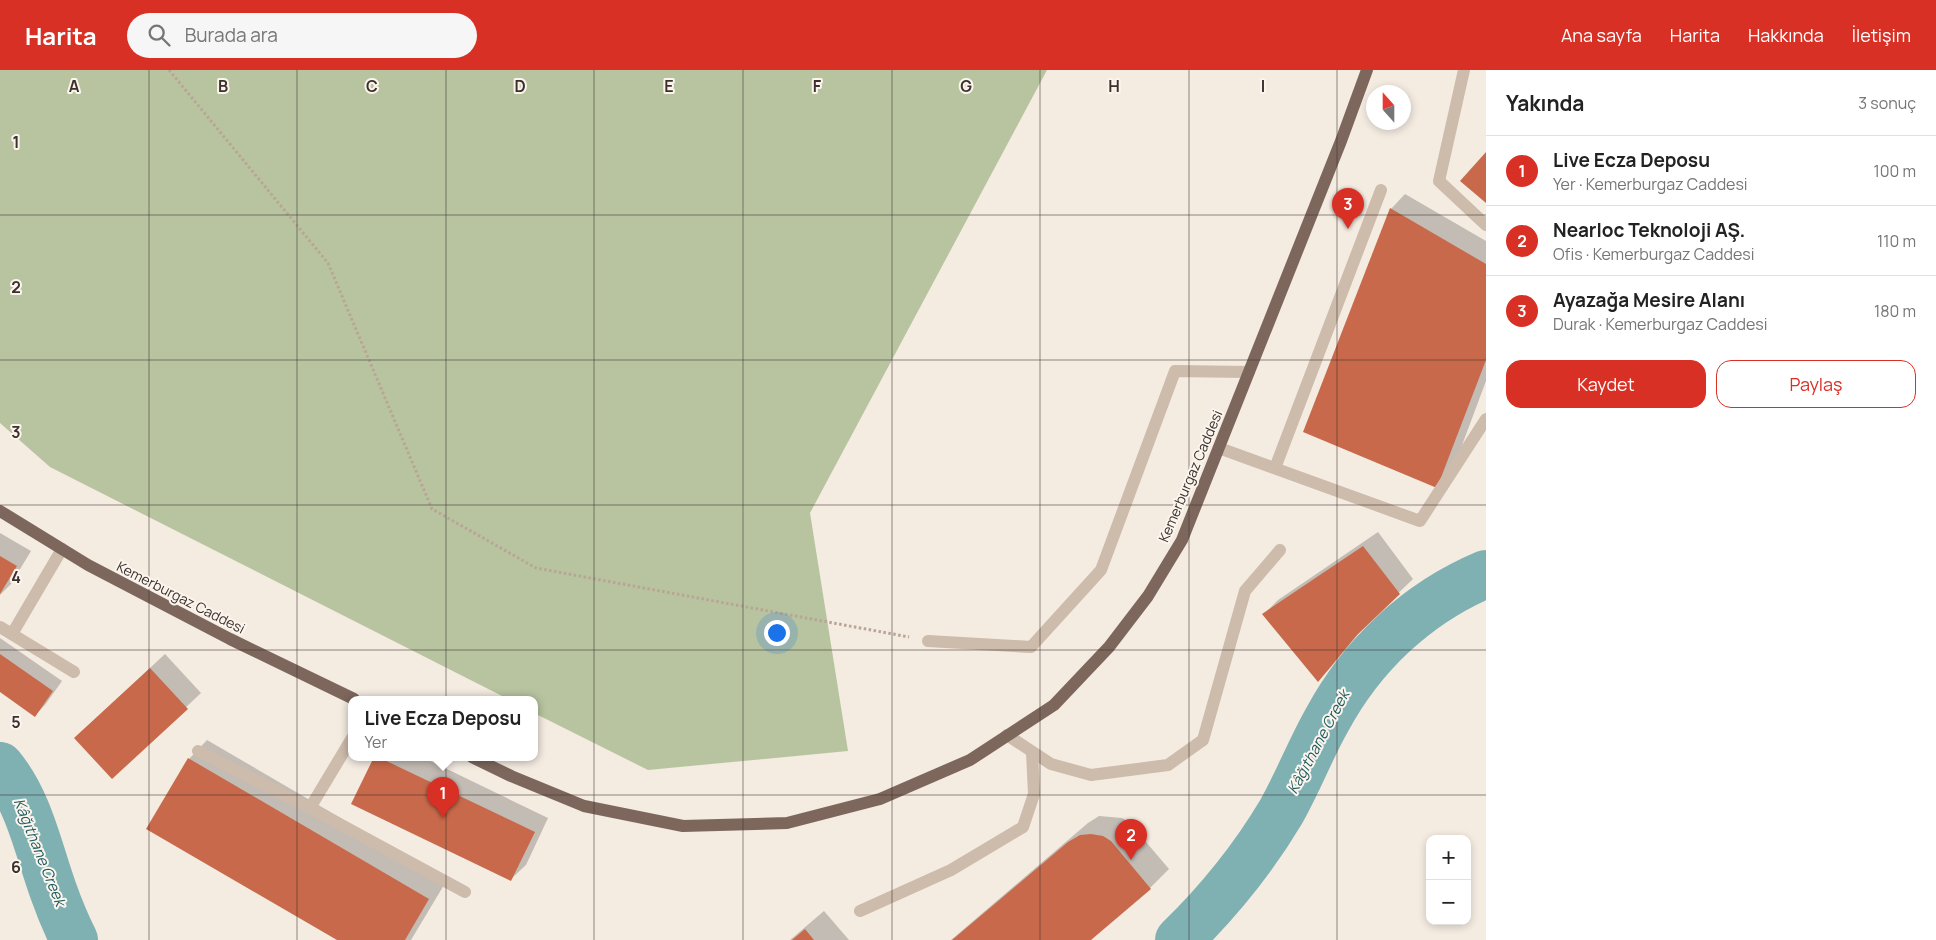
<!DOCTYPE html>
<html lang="tr">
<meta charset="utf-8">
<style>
:root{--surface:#fff;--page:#f6f6f6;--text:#222;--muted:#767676;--line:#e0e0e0;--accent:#d93025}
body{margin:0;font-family:Manrope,sans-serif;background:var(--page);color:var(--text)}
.controls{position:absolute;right:15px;bottom:15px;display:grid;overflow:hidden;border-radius:10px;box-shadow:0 2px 8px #0003}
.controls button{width:45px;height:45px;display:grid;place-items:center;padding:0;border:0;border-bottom:1px solid var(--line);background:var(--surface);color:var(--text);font:25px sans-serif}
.compass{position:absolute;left:1366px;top:15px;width:45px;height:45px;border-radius:50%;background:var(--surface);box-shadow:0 2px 8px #0003;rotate:339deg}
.you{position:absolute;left:776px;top:562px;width:18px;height:18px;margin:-12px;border:4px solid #fff;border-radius:50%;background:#1a73e8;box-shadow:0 0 0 8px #1a73e833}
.badge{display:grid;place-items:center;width:32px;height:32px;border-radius:50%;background:var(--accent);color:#fff;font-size:16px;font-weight:700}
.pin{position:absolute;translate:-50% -41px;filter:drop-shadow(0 1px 2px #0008)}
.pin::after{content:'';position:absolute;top:26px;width:18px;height:15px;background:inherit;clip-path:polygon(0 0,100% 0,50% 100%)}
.popup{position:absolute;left:348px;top:626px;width:190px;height:65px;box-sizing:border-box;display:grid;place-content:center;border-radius:10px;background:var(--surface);filter:drop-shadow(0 1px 4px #0005);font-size:16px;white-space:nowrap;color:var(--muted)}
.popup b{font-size:19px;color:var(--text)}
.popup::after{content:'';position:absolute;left:50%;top:100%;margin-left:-10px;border:10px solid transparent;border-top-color:var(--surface)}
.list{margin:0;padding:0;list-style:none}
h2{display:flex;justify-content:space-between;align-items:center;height:65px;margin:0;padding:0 20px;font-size:21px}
h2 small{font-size:16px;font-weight:400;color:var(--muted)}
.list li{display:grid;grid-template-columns:32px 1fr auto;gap:15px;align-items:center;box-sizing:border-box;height:70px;padding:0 20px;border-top:1px solid var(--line)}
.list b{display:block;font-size:19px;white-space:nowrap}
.list p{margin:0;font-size:16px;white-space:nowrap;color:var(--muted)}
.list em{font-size:16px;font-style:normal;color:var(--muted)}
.actions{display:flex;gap:10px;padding:15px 20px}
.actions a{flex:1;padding:11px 0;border:1px solid var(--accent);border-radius:15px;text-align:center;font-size:18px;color:var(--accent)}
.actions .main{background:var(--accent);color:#fff}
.icon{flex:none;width:28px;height:28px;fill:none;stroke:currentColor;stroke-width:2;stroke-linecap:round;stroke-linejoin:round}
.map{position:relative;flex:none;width:1486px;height:870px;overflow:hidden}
header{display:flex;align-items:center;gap:30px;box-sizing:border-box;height:70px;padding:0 25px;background:var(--accent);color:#fff}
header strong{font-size:24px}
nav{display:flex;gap:28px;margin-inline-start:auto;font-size:18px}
.search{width:350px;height:45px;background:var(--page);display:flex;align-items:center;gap:12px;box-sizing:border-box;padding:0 18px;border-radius:28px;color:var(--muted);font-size:19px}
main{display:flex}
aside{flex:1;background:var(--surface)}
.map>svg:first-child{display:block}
.green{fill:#b8c4a0}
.shadow{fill:#0003}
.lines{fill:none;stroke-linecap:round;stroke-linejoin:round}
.river{stroke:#7fb0b2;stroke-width:48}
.building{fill:#c8694b}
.path{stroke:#b9a596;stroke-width:3;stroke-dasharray:2.5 2.5;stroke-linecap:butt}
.lane{stroke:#cdbbac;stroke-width:12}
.primary{stroke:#7d675c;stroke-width:12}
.grid{fill:none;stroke:#3b302b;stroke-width:1;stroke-opacity:0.55}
.labels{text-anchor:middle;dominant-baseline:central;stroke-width:4;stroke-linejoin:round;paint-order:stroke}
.street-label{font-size:14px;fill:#3b302b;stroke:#fbf5ee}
.water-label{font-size:15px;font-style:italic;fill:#1f5a5e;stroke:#fbf5ee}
.grid-label{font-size:16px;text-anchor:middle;font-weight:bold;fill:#3b302b;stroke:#fbf5ee;stroke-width:4;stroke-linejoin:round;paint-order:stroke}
</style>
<header>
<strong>Harita</strong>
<div class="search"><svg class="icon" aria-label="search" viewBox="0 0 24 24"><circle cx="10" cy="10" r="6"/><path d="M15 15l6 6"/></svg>Burada ara</div>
<nav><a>Ana sayfa</a><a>Harita</a><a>Hakkında</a><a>İletişim</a></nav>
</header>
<main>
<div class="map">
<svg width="1486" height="870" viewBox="0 0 1486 870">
<rect width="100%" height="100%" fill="#f4ebe1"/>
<path class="green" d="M0,0h1047l-237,443 38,238 -200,19 -114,-57v-14h-26l-458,-232 -50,-44z"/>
<g class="shadow">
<path d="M1405,124l81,47v140l-34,91 -15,15 -46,-278z"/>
<path d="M1378,462l35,47 -45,43 -36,44 -14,15 -54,-67 14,-14z"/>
<path d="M0,463l31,18 -20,33 -11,11z"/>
<path d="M0,568l62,43 -17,24 -10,10 -35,-24z"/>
<path d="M165,584l36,39 -89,84 -22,-53z"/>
<path d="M207,670l240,140 -36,60h-72l-150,-181z"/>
<path d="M376,687h46l126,61 -22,47 -15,14 -158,-76z"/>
<path d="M1099,746l23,2 7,4 40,47 -19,19 -61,52h-138l137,-117z"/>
<path d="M824,841l25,29h-59z"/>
</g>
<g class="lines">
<g class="river">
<path d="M0,696c29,35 38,82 53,124 6,17 13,34 21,50"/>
<path d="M1179,870c39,-38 74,-81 102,-128 17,-30 29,-62 46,-92 35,-65 90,-117 159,-146"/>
</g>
</g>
<g class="building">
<path d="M1486,82v51l-26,-22z"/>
<path d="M1390,138l96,56v96l-49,128 -134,-56z"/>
<path d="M1363,476l37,48 -43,41 -39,47 -56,-68z"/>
<path d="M0,486l17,10 -17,28z"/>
<path d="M0,584l53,37 -18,26 -35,-25z"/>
<path d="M150,598l38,41 -76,70 -38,-41z"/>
<path d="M374,687h4l157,75 -24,49 -160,-77z"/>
<path d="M188,688l241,141 -24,41h-68l-191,-111z"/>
<path d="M1091,764l12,2 8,5 40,48 -60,51h-139l116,-98 12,-7z"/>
<path d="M805,859l9,11h-22z"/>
</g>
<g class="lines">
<path class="path" d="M169,0l159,193 104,246 104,59 373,69"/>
<g class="lane">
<path d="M1464,0l-25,111 47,44"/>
<path d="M1219,378l201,73 66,-102"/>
<path d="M1275,398l106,-278"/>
<path d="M0,557l74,45"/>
<path d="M12,564l50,-85"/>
<path d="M928,571l103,6 70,-77 74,-199 74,1"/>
<path d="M1007,665l44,29 40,11 77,-10 35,-25 42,-149 35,-41"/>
<path d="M198,681l112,57 155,84"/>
<path d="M310,738l42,-70"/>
<path d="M860,841l91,-41 72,-43 11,-33 -2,-42"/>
</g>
<g class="primary">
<path d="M0,441l88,54 142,74 124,60"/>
<path d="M472,687l39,19 73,30 99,20 104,-3 93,-24 90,-39 84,-55 55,-58 39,-51 34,-56 159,-399 26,-71"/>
</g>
</g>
<path class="grid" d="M149,0v870M297,0v870M446,0v870M594,0v870M743,0v870M892,0v870M1040,0v870M1189,0v870M1337,0v870M0,145h1486M0,290h1486M0,435h1486M0,580h1486M0,725h1486"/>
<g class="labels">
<g class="street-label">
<text transform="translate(1190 406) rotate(-67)">Kemerburgaz Caddesi</text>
<text transform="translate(181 527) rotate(27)">Kemerburgaz Caddesi</text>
</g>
<g class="water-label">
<text transform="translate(1318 672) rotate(-62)">Kâğıthane Creek</text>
<text transform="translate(40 782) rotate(68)">Kâğıthane Creek</text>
</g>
</g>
<g class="grid-label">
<text x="74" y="22">A</text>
<text x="223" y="22">B</text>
<text x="372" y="22">C</text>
<text x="520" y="22">D</text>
<text x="669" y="22">E</text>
<text x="817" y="22">F</text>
<text x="966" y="22">G</text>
<text x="1114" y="22">H</text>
<text x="1263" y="22">I</text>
<text x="16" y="78">1</text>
<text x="16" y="223">2</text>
<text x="16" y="368">3</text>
<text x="16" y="513">4</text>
<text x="16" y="658">5</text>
<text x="16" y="803">6</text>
</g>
</svg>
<div class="controls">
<button>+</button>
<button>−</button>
</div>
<svg class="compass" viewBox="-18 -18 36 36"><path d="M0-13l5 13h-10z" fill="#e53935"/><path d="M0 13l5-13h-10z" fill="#767676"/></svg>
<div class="you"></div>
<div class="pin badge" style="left:443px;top:748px">1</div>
<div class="popup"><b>Live Ecza Deposu</b>Yer</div>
<div class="pin badge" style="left:1131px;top:790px">2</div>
<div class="pin badge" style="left:1348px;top:159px">3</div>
</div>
<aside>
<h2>Yakında<small>3 sonuç</small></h2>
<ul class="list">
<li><span class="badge">1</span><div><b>Live Ecza Deposu</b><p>Yer · Kemerburgaz Caddesi</p></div><em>100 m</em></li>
<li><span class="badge">2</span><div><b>Nearloc Teknoloji AŞ.</b><p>Ofis · Kemerburgaz Caddesi</p></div><em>110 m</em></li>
<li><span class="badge">3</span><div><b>Ayazağa Mesire Alanı</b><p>Durak · Kemerburgaz Caddesi</p></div><em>180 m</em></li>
</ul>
<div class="actions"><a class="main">Kaydet</a><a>Paylaş</a></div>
</aside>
</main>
